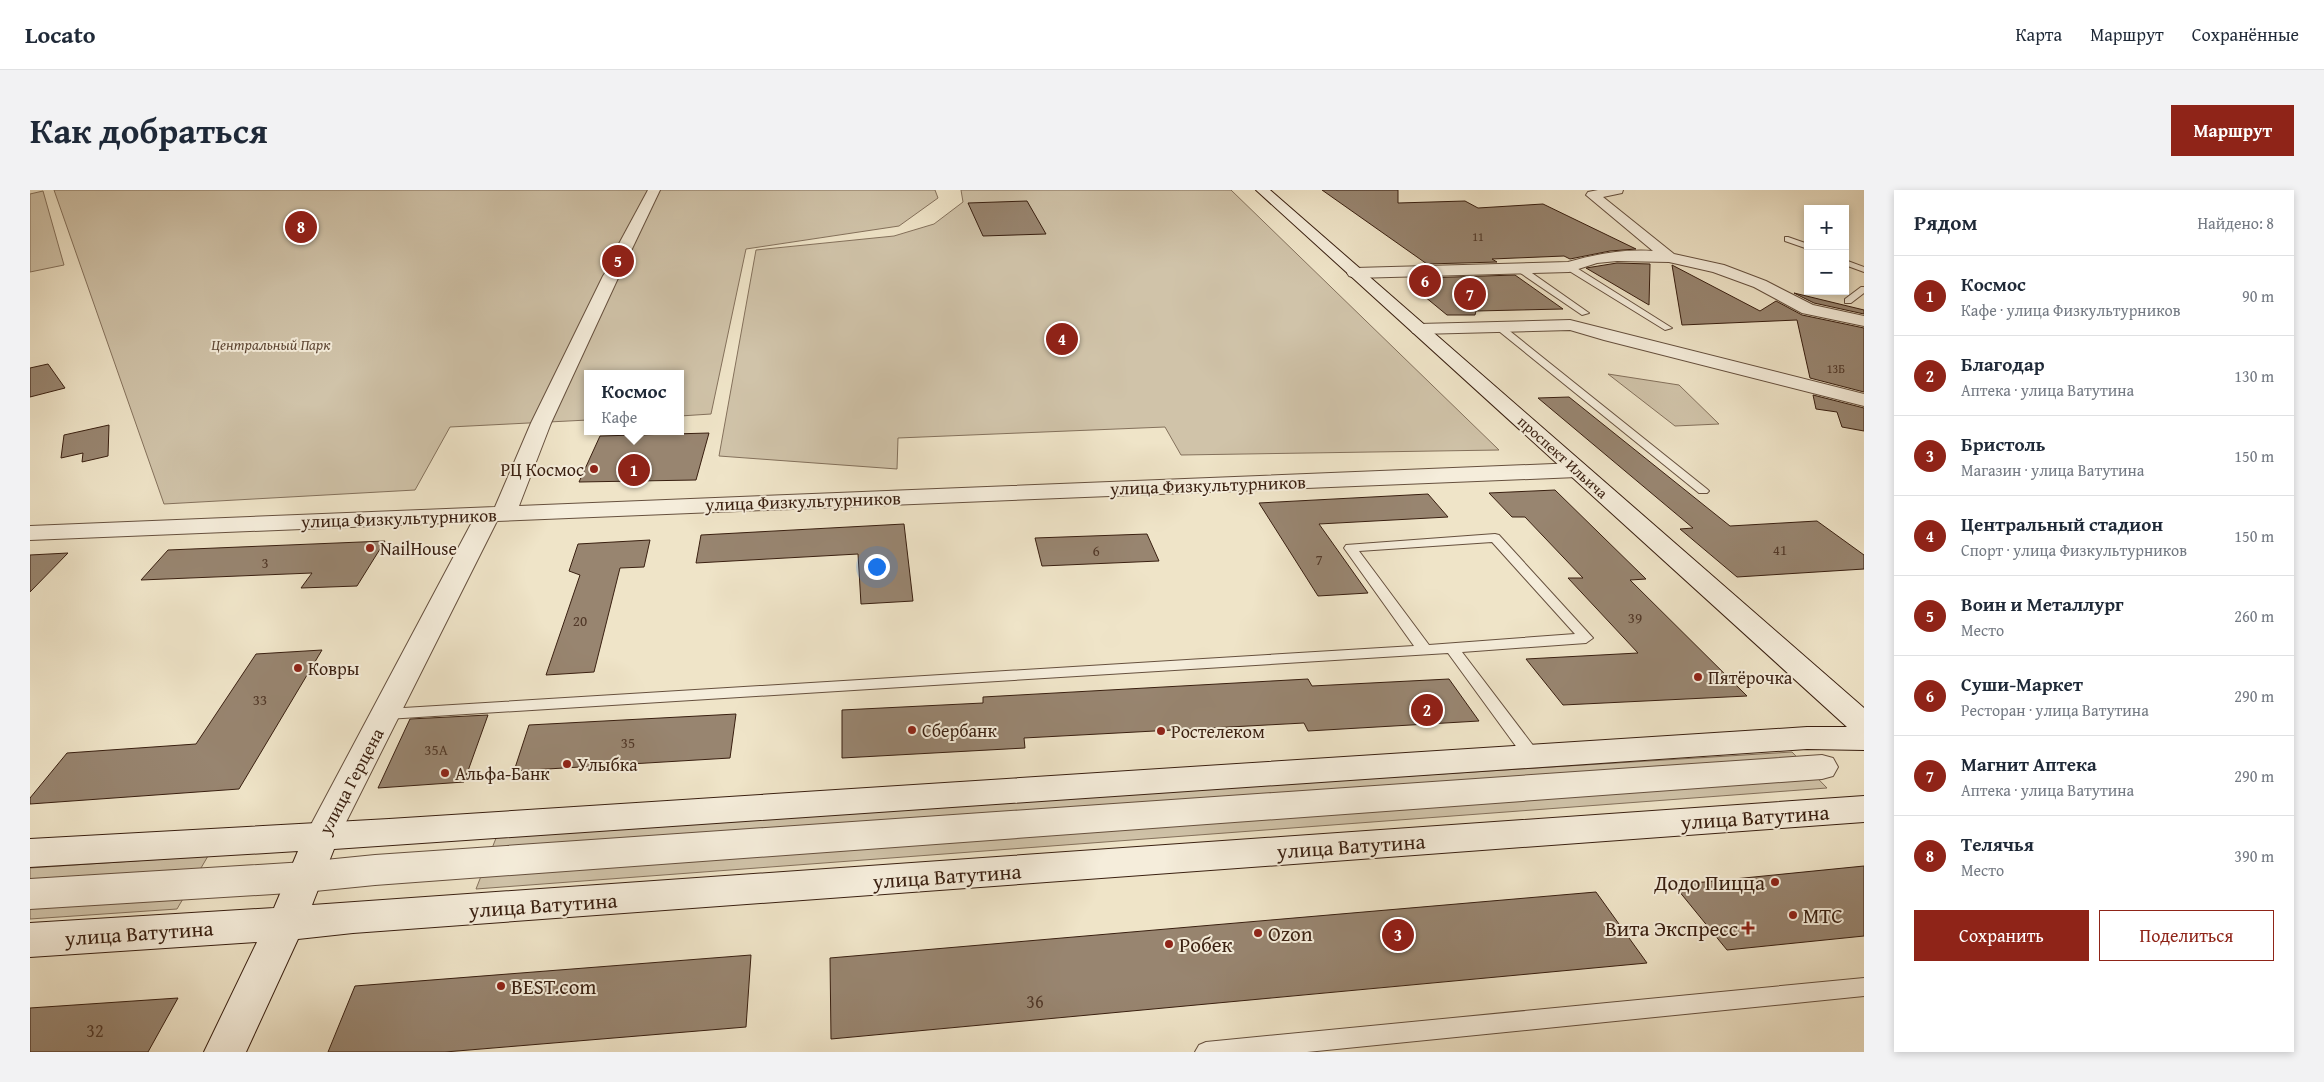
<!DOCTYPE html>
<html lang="ru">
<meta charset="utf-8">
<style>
:root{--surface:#fff;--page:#f2f2f3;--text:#1f2937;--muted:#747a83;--line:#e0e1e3;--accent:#8f2418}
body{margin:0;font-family:"Gentium Book Plus",serif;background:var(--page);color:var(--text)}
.controls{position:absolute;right:15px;top:15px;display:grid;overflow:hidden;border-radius:0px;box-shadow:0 2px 8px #0003}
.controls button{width:45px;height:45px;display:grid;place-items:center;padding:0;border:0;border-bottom:1px solid var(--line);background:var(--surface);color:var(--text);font:25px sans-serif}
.you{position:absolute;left:846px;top:376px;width:18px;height:18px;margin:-12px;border:4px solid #fff;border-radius:50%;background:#1a73e8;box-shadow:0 0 0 8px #1a73e833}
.badge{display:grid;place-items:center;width:32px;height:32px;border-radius:50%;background:var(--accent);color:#fff;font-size:16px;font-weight:700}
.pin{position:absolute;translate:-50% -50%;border:2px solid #fff;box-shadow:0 1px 5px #0006}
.popup{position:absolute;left:554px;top:180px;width:100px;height:65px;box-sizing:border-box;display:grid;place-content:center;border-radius:0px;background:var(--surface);filter:drop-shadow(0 1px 4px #0005);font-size:16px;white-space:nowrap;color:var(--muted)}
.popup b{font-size:19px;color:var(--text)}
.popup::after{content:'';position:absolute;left:50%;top:100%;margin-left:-10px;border:10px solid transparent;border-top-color:var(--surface)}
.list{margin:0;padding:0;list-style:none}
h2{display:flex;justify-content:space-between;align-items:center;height:65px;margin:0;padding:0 20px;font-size:21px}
h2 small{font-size:16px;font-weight:400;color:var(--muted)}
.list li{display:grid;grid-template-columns:32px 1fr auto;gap:15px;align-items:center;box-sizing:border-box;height:80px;padding:0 20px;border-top:1px solid var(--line)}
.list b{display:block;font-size:19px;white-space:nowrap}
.list p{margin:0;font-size:16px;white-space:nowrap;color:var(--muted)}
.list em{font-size:16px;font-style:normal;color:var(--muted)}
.actions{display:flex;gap:10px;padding:15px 20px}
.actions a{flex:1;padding:11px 0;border:1px solid var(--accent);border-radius:0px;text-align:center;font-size:18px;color:var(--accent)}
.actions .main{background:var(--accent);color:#fff}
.map{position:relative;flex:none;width:1834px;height:862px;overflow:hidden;border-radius:0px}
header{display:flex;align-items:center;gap:30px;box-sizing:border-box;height:70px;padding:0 25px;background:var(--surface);border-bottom:1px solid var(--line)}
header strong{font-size:24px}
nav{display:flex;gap:28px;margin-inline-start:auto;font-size:18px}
.intro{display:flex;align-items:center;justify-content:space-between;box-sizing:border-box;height:120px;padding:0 30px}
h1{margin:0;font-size:35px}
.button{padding:12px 22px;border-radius:0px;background:var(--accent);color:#fff;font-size:18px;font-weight:700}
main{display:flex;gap:30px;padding:0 30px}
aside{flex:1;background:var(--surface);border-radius:0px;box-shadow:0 2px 8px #0003}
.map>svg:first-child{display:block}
.green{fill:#d0c3a9;stroke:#84715c}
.building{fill:#988570;stroke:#391f10}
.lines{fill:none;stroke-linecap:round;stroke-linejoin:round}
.lane-casing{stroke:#66503e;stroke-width:2}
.street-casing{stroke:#66503e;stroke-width:2}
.secondary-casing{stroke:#391f10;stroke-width:2}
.lane{fill:#f5eddb;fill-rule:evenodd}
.street{fill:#f5eddb;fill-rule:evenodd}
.secondary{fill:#f5eddb;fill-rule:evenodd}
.poi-dot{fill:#8f2418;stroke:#f5eddb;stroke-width:2}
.labels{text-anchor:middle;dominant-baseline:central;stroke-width:4;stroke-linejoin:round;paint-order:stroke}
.far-number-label{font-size:12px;fill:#513828}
.far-park-label{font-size:15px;font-style:italic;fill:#5f4836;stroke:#f5eddb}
.far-street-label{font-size:15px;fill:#391f10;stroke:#f5eddb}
.number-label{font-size:15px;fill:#513828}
.poi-label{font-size:18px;fill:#391f10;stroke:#f5eddb;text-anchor:start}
.street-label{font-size:18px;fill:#391f10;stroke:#f5eddb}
.near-number-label{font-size:18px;fill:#513828}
.near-street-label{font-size:21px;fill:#391f10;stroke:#f5eddb}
.near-poi-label{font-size:21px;fill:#391f10;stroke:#f5eddb;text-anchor:start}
</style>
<header>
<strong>Locato</strong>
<nav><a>Карта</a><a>Маршрут</a><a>Сохранённые</a></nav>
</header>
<div class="intro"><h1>Как добраться</h1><a class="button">Маршрут</a></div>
<main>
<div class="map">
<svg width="1834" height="862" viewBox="0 0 1834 862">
<rect width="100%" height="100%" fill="#efe4c8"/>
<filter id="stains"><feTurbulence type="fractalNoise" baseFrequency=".004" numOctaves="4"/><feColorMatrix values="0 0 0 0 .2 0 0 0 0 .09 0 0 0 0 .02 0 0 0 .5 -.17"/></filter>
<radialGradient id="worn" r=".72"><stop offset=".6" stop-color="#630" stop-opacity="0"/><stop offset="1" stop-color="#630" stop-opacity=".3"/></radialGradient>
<g class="green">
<path d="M24,0h881l3,8 -39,28 -153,23 -35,165 -31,2v-42h-92v46l-138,7 -35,63 -251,14z"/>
<path d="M931,0h270l268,260 -318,5 -16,-28 -267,11 -1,31 -178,-13 37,-206 138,-14 40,-12 29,-22z"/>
<path d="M13,1l21,74 -34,7v-78z"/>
<path d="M1578,184l71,11 40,39 -44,2z"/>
<path d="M1762,562l35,36 -1351,101 22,-56z"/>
<path d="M178,666l-31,53 -147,10v-51z"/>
</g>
<g class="building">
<path d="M1292,0h76v13l67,-2 13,7 65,-4 93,45 -26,2 -40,8 -6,-3 -72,3 5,3 -70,2z"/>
<path d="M997,11l19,33 -63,2 -15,-33z"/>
<path d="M1587,73l33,1 -1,41 -63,-37z"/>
<path d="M1642,75l88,46 16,-10 26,14 62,13v64l-54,-14 -13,-58 -115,5z"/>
<path d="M1485,85l48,34 -87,2 -1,4h-28l-34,-28 10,-4 1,-5z"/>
<path d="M1764,103l70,17v4l-50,-11z"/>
<path d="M18,174l17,24 -35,9v-29z"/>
<path d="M1783,205l51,13v23l-22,-4 -5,-15 -21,-3z"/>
<path d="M1539,207l161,129 87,-5 47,34v14l-127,8 -57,-48 13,-1 -155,-130z"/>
<path d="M79,235l-1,31 -26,6 1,-9 -22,5 3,-23z"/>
<path d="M679,243l-13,47 -117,2 21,-46z"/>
<path d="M1525,300l91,89 -16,1 117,116 -184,9 -37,-46 112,-6 -70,-75h15l-58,-61h-13l-23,-24z"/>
<path d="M1398,304l20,23 -129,7 49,69 -50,3 -59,-93z"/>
<path d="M874,334l9,77 -52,3 -3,-50 -162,9 5,-28z"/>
<path d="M1117,344l12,27 -117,5 -7,-28z"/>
<path d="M620,350l-6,27 -24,1 -26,104 -48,3 34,-100 -11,-4 9,-27z"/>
<path d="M355,351l-28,45 -56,2 11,-15 -171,7 27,-30z"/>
<path d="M38,363l-38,39v-37z"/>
<path d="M292,460l-83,139 -209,15v-6l37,-45 129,-9 60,-90z"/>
<path d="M1278,489l4,7 137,-7 30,42 -171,10 -4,-8 -280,15 1,10 -183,10v-48l141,-7v-6z"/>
<path d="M706,524l-6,44 -216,13 15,-46z"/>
<path d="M458,525l-24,67 -86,6 32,-69z"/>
<path d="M1834,676v70l-137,14 -53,-65z"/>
<path d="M1566,702l51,71 -816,76 -1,-81z"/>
<path d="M721,765l-5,72 -301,25h-117l27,-66z"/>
<path d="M148,808l-30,54h-118v-44z"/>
</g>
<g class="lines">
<g class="lane-casing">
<g id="lane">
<path d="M1758,47l20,7v5l-23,-8v-4z"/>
<path d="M1815,70l19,7v5l-19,-7z"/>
<path d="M1536,75h6l100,63 -7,2 -99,-61z"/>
<path d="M1486,76h6l67,47 -7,2 -66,-45z"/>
<path d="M1831,97h3v6l-13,10h-6v-4z"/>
<path d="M1465,134h6l206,165 2,2 -2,2h-8l-204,-165z"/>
<path d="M1465,344l4,1 94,103 -7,5 -124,9 76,100 2,4 -2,4 -6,2 -6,-2 -78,-107 -1061,66 -5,-1 -3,-4 3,-4 5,-1 1027,-63 -70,-98 2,-3zM1462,352l83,92 -146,11 -70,-94z"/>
<path d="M1834,788v18l-557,56h-112l4,-7 7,-3z"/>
</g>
</g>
<g class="street-casing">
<g id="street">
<path d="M618,0h12l-30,63 -3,3h-10l-3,-3z"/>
<path d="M1568,0h25l-1,3 -19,4 71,57 50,11 42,16 47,24 51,11v10l-62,-13 -48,-26 -41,-15 -44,-10 -52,-1 -20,2 -28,9 -214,6 -6,-2 -2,-3 2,-3 6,-2 213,-6c28,-8 55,-13 85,-11l-67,-56 2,-3z"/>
<path d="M581,81l6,2 2,3 -68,147 -32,83 1058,-43 8,2 3,5 -3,5 -8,2 -1080,44 -163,325 -12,4 -12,-4 -5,-10 167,-314 -442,18v-14l465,-19 36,-84 72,-147 2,-3z"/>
<path d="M1540,130l294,74v12l-260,-66 -34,-10 -151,4 -6,-1 -3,-4 3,-4 6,-1z"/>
<path d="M1792,565l11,3 5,9 -5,9 -11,3 -1447,106 -70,7 -275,17v-30l275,-17 70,-7z"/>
</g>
</g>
<g class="secondary-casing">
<path id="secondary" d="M1226,0h14l594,518v42l-57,-1 -1473,100 -22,56 1552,-109v26l-1511,111 -55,6 -52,113h-42l53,-110 -227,15v-34l244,-15 24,-57 -268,16v-28l359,-20 1418,-92h40z"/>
</g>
<use href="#lane" class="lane"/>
<use href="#street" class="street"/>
<use href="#secondary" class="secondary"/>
</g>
<g class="poi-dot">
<circle cx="564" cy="279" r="5"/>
<circle cx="340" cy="358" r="5"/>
<circle cx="268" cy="478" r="5"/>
<circle cx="1668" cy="487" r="5"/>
<circle cx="882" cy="540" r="5"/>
<circle cx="1131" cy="541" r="5"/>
<circle cx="537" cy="574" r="5"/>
<circle cx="415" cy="583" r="5"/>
<circle cx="1745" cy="692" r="5"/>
<circle cx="1763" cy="725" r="5"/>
<path d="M1715.5 730.5h5v5h5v5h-5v5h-5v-5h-5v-5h5z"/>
<circle cx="1228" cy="743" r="5"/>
<circle cx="1139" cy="754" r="5"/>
<circle cx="471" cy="796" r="5"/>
</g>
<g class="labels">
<g class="far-number-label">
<text x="1448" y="46">11</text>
<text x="1806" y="178">13Б</text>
</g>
<g class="far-park-label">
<text x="241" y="154">Центральный Парк</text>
</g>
<g class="far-street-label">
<text transform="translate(1533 267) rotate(42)">проспект Ильича</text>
</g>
<g class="number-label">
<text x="1750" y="359">41</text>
<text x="1066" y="360">6</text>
<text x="1289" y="369">7</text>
<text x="235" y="372">3</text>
<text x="1605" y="427">39</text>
<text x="550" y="430">20</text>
<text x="230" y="509">33</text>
<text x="598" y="552">35</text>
<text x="406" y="559">35А</text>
</g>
<g class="poi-label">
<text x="554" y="279" text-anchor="end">РЦ Космос</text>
<text x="350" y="358">NailHouse</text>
<text x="278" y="478">Ковры</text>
<text x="1678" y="487">Пятёрочка</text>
<text x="892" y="540">Сбербанк</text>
<text x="1141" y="541">Ростелеком</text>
<text x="547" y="574">Улыбка</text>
<text x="425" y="583">Альфа-Банк</text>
</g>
<g class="street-label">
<text transform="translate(1178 295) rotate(-2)">улица Физкультурников</text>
<text transform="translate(773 311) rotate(-2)">улица Физкультурников</text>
<text transform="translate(369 328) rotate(-2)">улица Физкультурников</text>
<text transform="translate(321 591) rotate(-62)">улица Герцена</text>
</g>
<g class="near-number-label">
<text x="1005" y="811">36</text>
<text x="65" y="840">32</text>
</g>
<g class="near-street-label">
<text transform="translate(1725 627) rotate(-4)">улица Ватутина</text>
<text transform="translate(1321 656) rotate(-4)">улица Ватутина</text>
<text transform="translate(917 686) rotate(-4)">улица Ватутина</text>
<text transform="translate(513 715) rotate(-4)">улица Ватутина</text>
<text transform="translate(109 743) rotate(-4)">улица Ватутина</text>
</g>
<g class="near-poi-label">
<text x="1735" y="692" text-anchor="end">Додо Пицца</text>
<text x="1773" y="725">МТС</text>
<text x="1708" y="738" text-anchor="end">Вита Экспресс</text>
<text x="1238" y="743">Ozon</text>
<text x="1149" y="754">Робек</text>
<text x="481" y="796">BEST.com</text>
</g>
</g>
<rect width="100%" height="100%" filter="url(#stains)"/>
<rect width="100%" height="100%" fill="url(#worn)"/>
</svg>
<div class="controls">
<button>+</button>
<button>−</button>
</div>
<div class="you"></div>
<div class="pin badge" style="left:604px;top:280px">1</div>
<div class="popup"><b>Космос</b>Кафе</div>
<div class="pin badge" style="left:1397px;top:520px">2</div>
<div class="pin badge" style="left:1368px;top:745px">3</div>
<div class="pin badge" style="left:1032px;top:149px">4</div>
<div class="pin badge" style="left:588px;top:71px">5</div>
<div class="pin badge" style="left:1395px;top:91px">6</div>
<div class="pin badge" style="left:1440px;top:104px">7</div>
<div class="pin badge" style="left:271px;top:37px">8</div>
</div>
<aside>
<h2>Рядом<small>Найдено: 8</small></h2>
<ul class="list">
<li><span class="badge">1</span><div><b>Космос</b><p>Кафе · улица Физкультурников</p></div><em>90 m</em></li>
<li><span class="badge">2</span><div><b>Благодар</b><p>Аптека · улица Ватутина</p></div><em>130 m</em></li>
<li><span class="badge">3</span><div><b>Бристоль</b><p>Магазин · улица Ватутина</p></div><em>150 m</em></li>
<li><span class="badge">4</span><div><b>Центральный стадион</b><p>Спорт · улица Физкультурников</p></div><em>150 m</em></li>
<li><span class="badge">5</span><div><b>Воин и Металлург</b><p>Место</p></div><em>260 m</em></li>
<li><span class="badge">6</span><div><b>Суши-Маркет</b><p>Ресторан · улица Ватутина</p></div><em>290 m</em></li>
<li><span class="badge">7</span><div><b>Магнит Аптека</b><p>Аптека · улица Ватутина</p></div><em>290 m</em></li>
<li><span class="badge">8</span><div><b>Телячья</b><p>Место</p></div><em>390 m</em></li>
</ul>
<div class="actions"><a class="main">Сохранить</a><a>Поделиться</a></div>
</aside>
</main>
